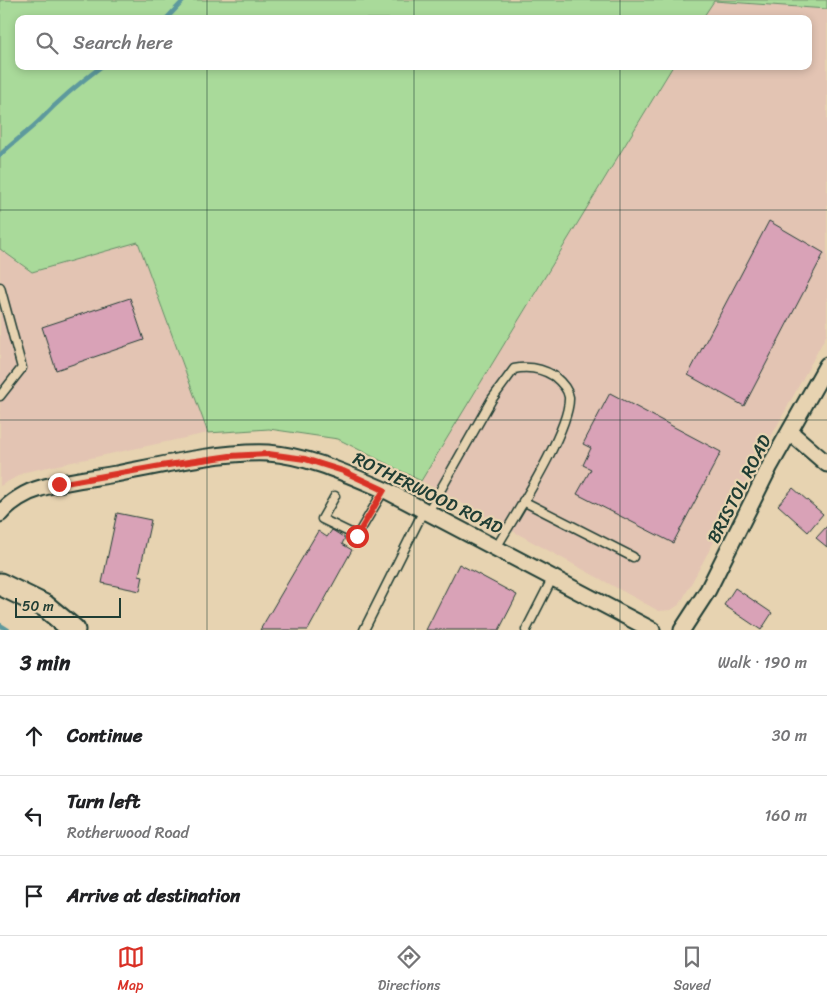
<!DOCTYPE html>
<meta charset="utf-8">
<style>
:root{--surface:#fff;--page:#f6f6f6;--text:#202124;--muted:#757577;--line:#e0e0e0;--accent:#d93025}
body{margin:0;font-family:Sriracha,sans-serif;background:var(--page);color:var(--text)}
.scale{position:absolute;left:15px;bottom:12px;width:106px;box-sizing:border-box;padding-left:5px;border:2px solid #1f3d34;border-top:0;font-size:14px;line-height:18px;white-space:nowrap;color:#1f3d34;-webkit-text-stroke:4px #e7d3b1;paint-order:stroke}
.stop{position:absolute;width:15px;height:15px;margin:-11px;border:4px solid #d93025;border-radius:50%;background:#fff}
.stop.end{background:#d93025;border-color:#fff;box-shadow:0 1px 5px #0008}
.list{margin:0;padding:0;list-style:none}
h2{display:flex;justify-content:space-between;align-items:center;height:65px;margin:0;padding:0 20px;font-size:21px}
h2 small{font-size:16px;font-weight:400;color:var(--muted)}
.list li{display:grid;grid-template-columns:32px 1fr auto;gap:15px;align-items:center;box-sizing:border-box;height:80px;padding:0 20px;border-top:1px solid var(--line)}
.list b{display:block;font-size:19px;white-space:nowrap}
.list p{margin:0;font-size:16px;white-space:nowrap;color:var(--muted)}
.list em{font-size:16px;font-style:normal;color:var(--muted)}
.icon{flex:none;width:28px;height:28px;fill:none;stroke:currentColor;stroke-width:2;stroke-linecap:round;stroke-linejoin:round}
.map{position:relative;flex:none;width:827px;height:630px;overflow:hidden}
.search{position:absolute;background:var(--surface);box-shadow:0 2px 8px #0003;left:15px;right:15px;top:15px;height:55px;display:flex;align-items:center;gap:12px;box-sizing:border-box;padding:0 18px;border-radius:10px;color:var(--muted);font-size:19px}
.sheet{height:305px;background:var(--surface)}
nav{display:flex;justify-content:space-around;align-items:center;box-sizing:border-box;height:70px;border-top:1px solid var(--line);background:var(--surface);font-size:14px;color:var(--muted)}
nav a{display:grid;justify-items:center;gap:2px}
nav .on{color:var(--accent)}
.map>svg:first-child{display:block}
.built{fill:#e3c4b3}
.green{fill:#a9da9a;stroke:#648c67}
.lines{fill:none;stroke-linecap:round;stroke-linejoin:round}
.stream{stroke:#5d999d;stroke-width:4.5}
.building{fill:#d9a2b7;stroke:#1f3d34}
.service-casing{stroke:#1f3d34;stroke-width:11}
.minor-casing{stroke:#1f3d34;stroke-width:19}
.secondary-casing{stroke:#1f3d34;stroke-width:25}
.service{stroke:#e7d3b1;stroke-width:8}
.minor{stroke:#e7d3b1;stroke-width:15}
.secondary{stroke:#e7d3b1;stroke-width:21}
.route{stroke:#d93025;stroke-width:6}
.grid{fill:none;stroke:#1f3d34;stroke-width:1;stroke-opacity:0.55}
.labels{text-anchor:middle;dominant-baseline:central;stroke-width:4.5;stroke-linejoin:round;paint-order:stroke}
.street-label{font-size:18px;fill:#1f3d34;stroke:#e7d3b1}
</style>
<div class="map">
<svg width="827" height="630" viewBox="0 0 827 630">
<rect width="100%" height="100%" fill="#e7d3b1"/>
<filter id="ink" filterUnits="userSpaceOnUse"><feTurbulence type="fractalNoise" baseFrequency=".02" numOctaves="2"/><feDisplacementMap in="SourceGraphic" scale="10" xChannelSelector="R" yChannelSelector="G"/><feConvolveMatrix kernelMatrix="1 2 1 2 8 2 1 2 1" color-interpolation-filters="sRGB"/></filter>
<g filter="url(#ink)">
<g class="built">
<path d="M713,1l114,8v325l-147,270 -9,6 -12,1 -238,-130 252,-415h135v-47h-106z"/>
<path d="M138,242l70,191 -183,39 -25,14v-237l32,23z"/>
</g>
<path class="green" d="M0,0h827v9l-113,-8 -12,18h-683v47h654l-252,415 -83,-42 -69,-10 -61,4 -70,-191 -106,30 -32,-23z"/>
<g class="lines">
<g class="stream">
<path d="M166,19l18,-19"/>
<path d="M0,155c13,-13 28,-23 41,-36 20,-21 37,-35 61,-53"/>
<path d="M0,625l8,5"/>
</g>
</g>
<g class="building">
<path d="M769,221l55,32 -80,153 -56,-31z"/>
<path d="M130,298l14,42 -88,30 -14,-43z"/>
<path d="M610,393l111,59 -48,91 -96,-49 14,-25 -8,-4 8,-17 -8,-4z"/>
<path d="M793,488l30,26 -15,18 -30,-27z"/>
<path d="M117,513l34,7 -12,55 4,1 -3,15 -38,-8z"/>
<path d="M827,526v21l-11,-9z"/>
<path d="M332,530l13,8 -3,6 10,6 -44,80h-48l58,-99 9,6z"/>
<path d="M459,564l58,31 -18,35h-73z"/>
<path d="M735,588l37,25 -11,17 -37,-25z"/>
</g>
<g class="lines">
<g class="service-casing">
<g id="service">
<path d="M0,287l22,81 -22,28"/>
<path d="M335,496l-13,23 35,17 27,-46"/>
<path d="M523,501l110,56"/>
<path d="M428,512l64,-113 22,-30c15,-3 27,-1 40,7 6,5 14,13 15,21 2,32 -55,120 -73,151"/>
<path d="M364,630l60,-120"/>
<path d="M526,630l27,-53"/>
</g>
</g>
<g class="minor-casing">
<g id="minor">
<path d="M790,432l37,32"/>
<path d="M0,514c10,-12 26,-22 41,-26 24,-7 51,-10 75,-14 46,-9 105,-23 152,-21 42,3 81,22 119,38l265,139"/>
<path d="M682,630l26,-40 62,-124 57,-101"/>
</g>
</g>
<g class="secondary-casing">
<path id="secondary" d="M0,584l45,22 29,24"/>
</g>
<use href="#service" class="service"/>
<use href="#minor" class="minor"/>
<use href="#secondary" class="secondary"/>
</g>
</g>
<g class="lines" filter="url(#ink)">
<path class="route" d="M59,484l102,-18 69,-10 38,-2 37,5 38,12 41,19 -27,46"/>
</g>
<path class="grid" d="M207,0v19M414,0v19M620,0v19M207,66v564M414,66v564M620,66v564M0,210h827M0,420h827"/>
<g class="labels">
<g class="street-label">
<text transform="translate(739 489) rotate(-63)">BRISTOL ROAD</text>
<text transform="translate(428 493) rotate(26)">ROTHERWOOD ROAD</text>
</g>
</g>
</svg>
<div class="scale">50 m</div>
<div class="stop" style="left:357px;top:536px"></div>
<div class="stop end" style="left:59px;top:484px"></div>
<div class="search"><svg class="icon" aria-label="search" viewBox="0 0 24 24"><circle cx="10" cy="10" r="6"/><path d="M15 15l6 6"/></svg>Search here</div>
</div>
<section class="sheet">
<h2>3 min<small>Walk · 190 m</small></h2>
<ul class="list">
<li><svg class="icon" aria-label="ahead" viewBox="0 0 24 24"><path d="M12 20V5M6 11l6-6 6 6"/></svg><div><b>Continue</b></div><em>30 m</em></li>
<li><svg class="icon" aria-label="left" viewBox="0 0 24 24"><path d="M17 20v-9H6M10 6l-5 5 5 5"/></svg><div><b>Turn left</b><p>Rotherwood Road</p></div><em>160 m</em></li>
<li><svg class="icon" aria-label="arrive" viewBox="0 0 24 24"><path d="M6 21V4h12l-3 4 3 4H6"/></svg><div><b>Arrive at destination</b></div></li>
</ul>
</section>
<nav>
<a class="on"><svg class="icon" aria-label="map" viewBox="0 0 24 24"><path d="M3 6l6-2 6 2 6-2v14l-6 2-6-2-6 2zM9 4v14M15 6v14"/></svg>Map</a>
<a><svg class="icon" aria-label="directions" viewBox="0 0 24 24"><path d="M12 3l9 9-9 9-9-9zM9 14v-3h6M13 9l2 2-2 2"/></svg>Directions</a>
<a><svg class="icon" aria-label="saved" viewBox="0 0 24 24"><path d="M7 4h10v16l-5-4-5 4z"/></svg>Saved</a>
</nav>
